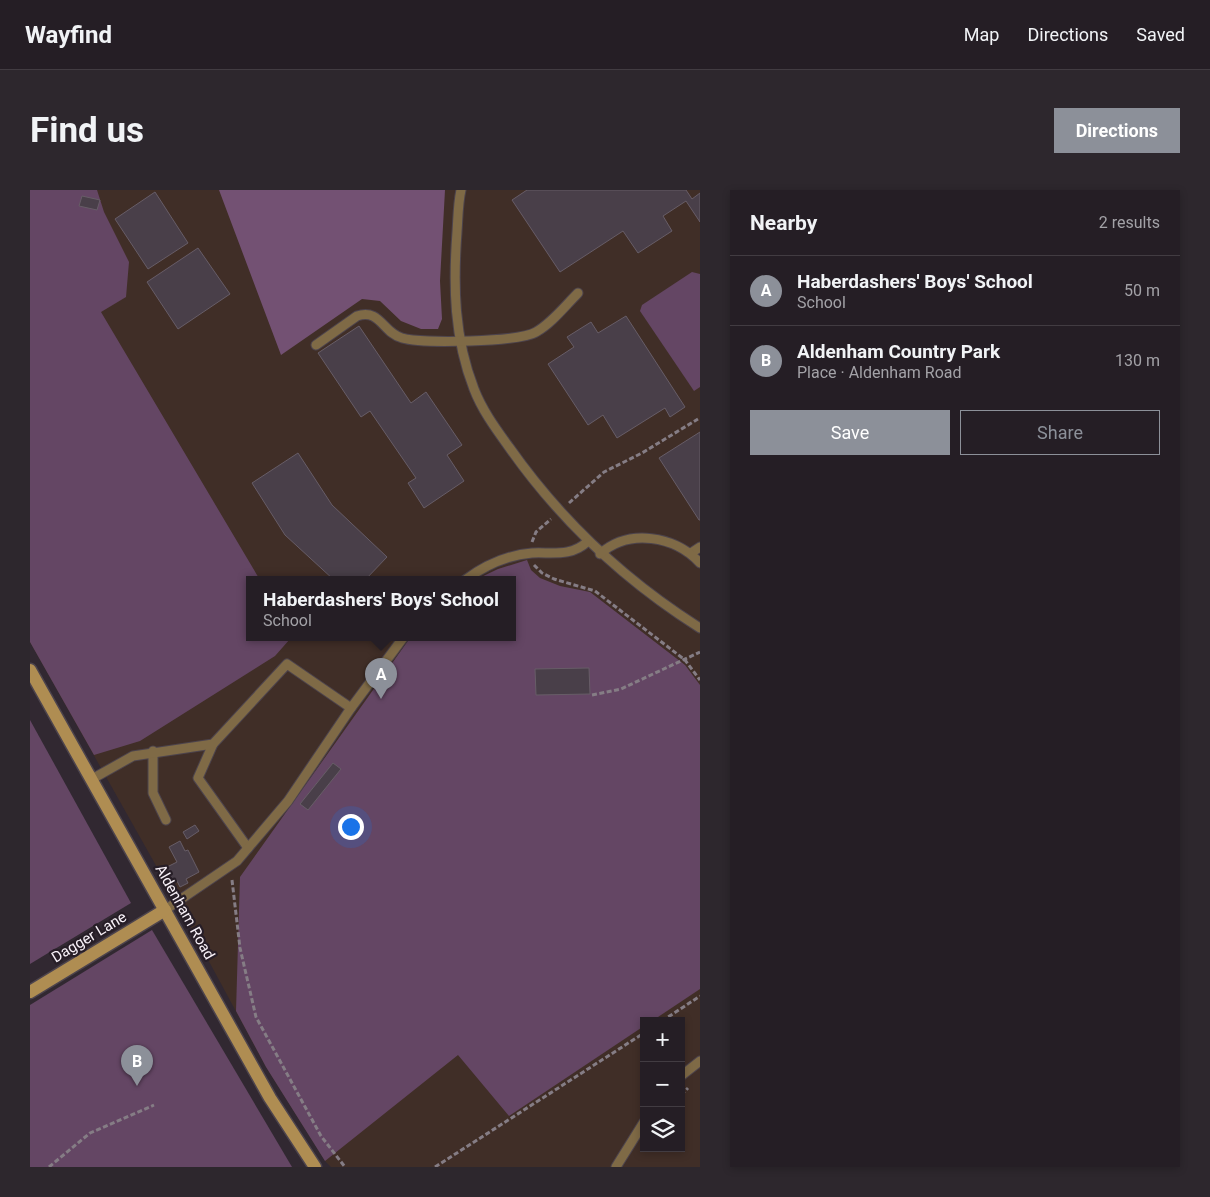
<!DOCTYPE html>
<meta charset="utf-8">
<style>
:root{--surface:#251e25;--page:#2d272d;--text:#f1f3f6;--muted:#a3a2a7;--line:#423c42;--accent:#8c9099}
body{margin:0;font-family:Roboto,sans-serif;background:var(--page);color:var(--text)}
.controls{position:absolute;right:15px;bottom:15px;display:grid;overflow:hidden;border-radius:0px;box-shadow:0 2px 8px #0003}
.controls button{width:45px;height:45px;display:grid;place-items:center;padding:0;border:0;border-bottom:1px solid var(--line);background:var(--surface);color:var(--text);font:25px sans-serif}
.you{position:absolute;left:320px;top:636px;width:18px;height:18px;margin:-12px;border:4px solid #fff;border-radius:50%;background:#1a73e8;box-shadow:0 0 0 8px #1a73e833}
.badge{display:grid;place-items:center;width:32px;height:32px;border-radius:50%;background:var(--accent);color:#fff;font-size:16px;font-weight:700}
.pin{position:absolute;translate:-50% -41px;filter:drop-shadow(0 1px 2px #0008)}
.pin::after{content:'';position:absolute;top:26px;width:18px;height:15px;background:inherit;clip-path:polygon(0 0,100% 0,50% 100%)}
.popup{position:absolute;left:216px;top:386px;width:270px;height:65px;box-sizing:border-box;display:grid;place-content:center;border-radius:0px;background:var(--surface);filter:drop-shadow(0 1px 4px #0005);font-size:16px;white-space:nowrap;color:var(--muted)}
.popup b{font-size:19px;color:var(--text)}
.popup::after{content:'';position:absolute;left:50%;top:100%;margin-left:-10px;border:10px solid transparent;border-top-color:var(--surface)}
.list{margin:0;padding:0;list-style:none}
h2{display:flex;justify-content:space-between;align-items:center;height:65px;margin:0;padding:0 20px;font-size:21px}
h2 small{font-size:16px;font-weight:400;color:var(--muted)}
.list li{display:grid;grid-template-columns:32px 1fr auto;gap:15px;align-items:center;box-sizing:border-box;height:70px;padding:0 20px;border-top:1px solid var(--line)}
.list b{display:block;font-size:19px;white-space:nowrap}
.list p{margin:0;font-size:16px;white-space:nowrap;color:var(--muted)}
.list em{font-size:16px;font-style:normal;color:var(--muted)}
.actions{display:flex;gap:10px;padding:15px 20px}
.actions a{flex:1;padding:11px 0;border:1px solid var(--accent);border-radius:0px;text-align:center;font-size:18px;color:var(--accent)}
.actions .main{background:var(--accent);color:#fff}
.icon{flex:none;width:28px;height:28px;fill:none;stroke:currentColor;stroke-width:2;stroke-linecap:round;stroke-linejoin:round}
.map{position:relative;flex:none;width:670px;height:977px;overflow:hidden;border-radius:0px}
header{display:flex;align-items:center;gap:30px;box-sizing:border-box;height:70px;padding:0 25px;background:var(--surface);border-bottom:1px solid var(--line)}
header strong{font-size:24px}
nav{display:flex;gap:28px;margin-inline-start:auto;font-size:18px}
.intro{display:flex;align-items:center;justify-content:space-between;box-sizing:border-box;height:120px;padding:0 30px}
h1{margin:0;font-size:35px}
.button{padding:12px 22px;border-radius:0px;background:var(--accent);color:#fff;font-size:18px;font-weight:700}
main{display:flex;gap:30px;padding:0 30px}
aside{flex:1;background:var(--surface);border-radius:0px;box-shadow:0 2px 8px #0003}
.map>svg:first-child{display:block}
.education{fill:#402e27;fill-rule:evenodd}
.green{fill:#644664}
.forest{fill:#735173}
.building{fill:#493f49;stroke:#675d67}
.lines{fill:none;stroke-linecap:round;stroke-linejoin:round}
.lane-casing{stroke:#4d444d;stroke-width:11}
.secondary-casing{stroke:#4d444d;stroke-width:15}
.path{stroke:#857d85;stroke-width:3;stroke-dasharray:5 2.5;stroke-linecap:butt}
.lane{stroke:#7f6a46;stroke-width:9}
.secondary{stroke:#af8d52;stroke-width:12}
.labels{text-anchor:middle;dominant-baseline:central;stroke-width:4.5;stroke-linejoin:round;paint-order:stroke}
.street-label{font-size:15px;fill:#f9f2f9;stroke:#271e27}
</style>
<header>
<strong>Wayfind</strong>
<nav><a>Map</a><a>Directions</a><a>Saved</a></nav>
</header>
<div class="intro"><h1>Find us</h1><a class="button">Directions</a></div>
<main>
<div class="map">
<svg width="670" height="977" viewBox="0 0 670 977">
<rect width="100%" height="100%" fill="#312831"/>
<path class="education" d="M0,0h670v977h-369l-6,-6 -59,-94 -81,-150 -155,-275zM220,390h262v58h-262zM614,831h37v127h-37z"/>
<g class="green">
<path d="M0,0h67l7,22 25,50 -3,35 -25,15 159,268h-10v58l40,1 -15,17 -135,85 -46,14 -64,-113z"/>
<path d="M662,82l8,2v113l-6,4 -54,-80 2,-6z"/>
<path d="M497,370l4,10 9,8 20,8 30,6 95,73 15,20v304l-48,32h-8v5l-135,90 -51,-61 -133,106 -59,-94 -30,-56 4,-134 170,-239h102v-58h-37l23,-11z"/>
<path d="M0,530l101,183 -101,61z"/>
<path d="M122,740l140,237h-262v-162z"/>
</g>
<path class="forest" d="M189,0h226l-5,91 2,38 -4,10h-17l-20,-8 -21,-20 -18,-2 -81,56z"/>
<g class="building">
<path d="M497,0h159l6,9 8,-6v29l-14,-21 -23,15 9,15 -34,22 -15,-22 -63,41 -48,-72z"/>
<path d="M125,2l33,51 -40,26 -33,-50z"/>
<path d="M52,6l18,4 -3,10 -18,-4z"/>
<path d="M168,58l32,46 -52,35 -31,-47z"/>
<path d="M596,126l59,91 -15,10 -5,-9 -48,30 -14,-23 -15,10 -40,-61 26,-17 -7,-10 24,-15 7,11z"/>
<path d="M329,136l52,77 15,-11 36,53 -15,10 17,26 -40,27 -16,-25 8,-5 -46,-67 -9,6 -43,-64z"/>
<path d="M670,242v88h-1l-40,-62z"/>
<path d="M268,263l34,52 55,52 -22,23h-31l-49,-45 -33,-52z"/>
<path d="M559,478l1,26 -54,1 -1,-26z"/>
<path d="M303,573l8,6 -33,41 -8,-6z"/>
<path d="M165,635l4,6 -12,8 -4,-7z"/>
<path d="M150,651l5,10 3,-1 11,22 -13,7 2,4 -8,4 -4,-8 -5,2 -6,-13 12,-6 -8,-15z"/>
</g>
<g class="lines">
<g class="lane-casing">
<g id="lane">
<path d="M431,0c-3,13 -3,28 -4,42 -4,53 -3,106 17,157 8,21 22,40 35,58 52,74 115,133 191,181"/>
<path d="M286,155l41,-29c23,-8 26,17 45,22 20,6 117,4 134,-6 16,-9 29,-26 42,-39"/>
<path d="M661,363l9,-6"/>
<path d="M570,364c29,-26 75,-18 100,9"/>
<path d="M435,390c19,-14 42,-25 67,-27 20,-1 39,4 55,-11"/>
<path d="M183,554l-15,34 50,70"/>
<path d="M123,561v42l13,27"/>
<path d="M62,589l41,-23 80,-12 74,-80 64,44"/>
<path d="M135,720l72,-49 51,-60 63,-93 52,-70"/>
<path d="M651,886l19,-15"/>
<path d="M586,977l28,-45"/>
</g>
</g>
<g class="secondary-casing">
<g id="secondary">
<path d="M0,480l240,428 45,69"/>
<path d="M0,802l135,-82"/>
</g>
</g>
<g class="path">
<path d="M539,313l35,-31 38,-19 56,-34"/>
<path d="M502,352l4,-10 15,-13"/>
<path d="M504,375l8,8 12,6 41,12 90,69 15,20"/>
<path d="M562,505l29,-6 79,-37"/>
<path d="M202,690l8,68 16,69 65,119 24,31"/>
<path d="M632,831l38,-25"/>
<path d="M651,905l7,-7"/>
<path d="M19,977l41,-34 64,-28"/>
<path d="M405,977l209,-134"/>
</g>
<use href="#lane" class="lane"/>
<use href="#secondary" class="secondary"/>
</g>
<g class="labels">
<g class="street-label">
<text transform="translate(155 722) rotate(61)">Aldenham Road</text>
<text transform="translate(59 747) rotate(-31)">Dagger Lane</text>
</g>
</g>
</svg>
<div class="controls">
<button>+</button>
<button>−</button>
<button><svg class="icon" aria-label="layers" viewBox="0 0 24 24"><path d="M12 4l9 5-9 5-9-5zM3 14l9 5 9-5"/></svg></button>
</div>
<div class="you"></div>
<div class="pin badge" style="left:351px;top:509px">A</div>
<div class="popup"><b>Haberdashers' Boys' School</b>School</div>
<div class="pin badge" style="left:107px;top:896px">B</div>
</div>
<aside>
<h2>Nearby<small>2 results</small></h2>
<ul class="list">
<li><span class="badge">A</span><div><b>Haberdashers' Boys' School</b><p>School</p></div><em>50 m</em></li>
<li><span class="badge">B</span><div><b>Aldenham Country Park</b><p>Place · Aldenham Road</p></div><em>130 m</em></li>
</ul>
<div class="actions"><a class="main">Save</a><a>Share</a></div>
</aside>
</main>
